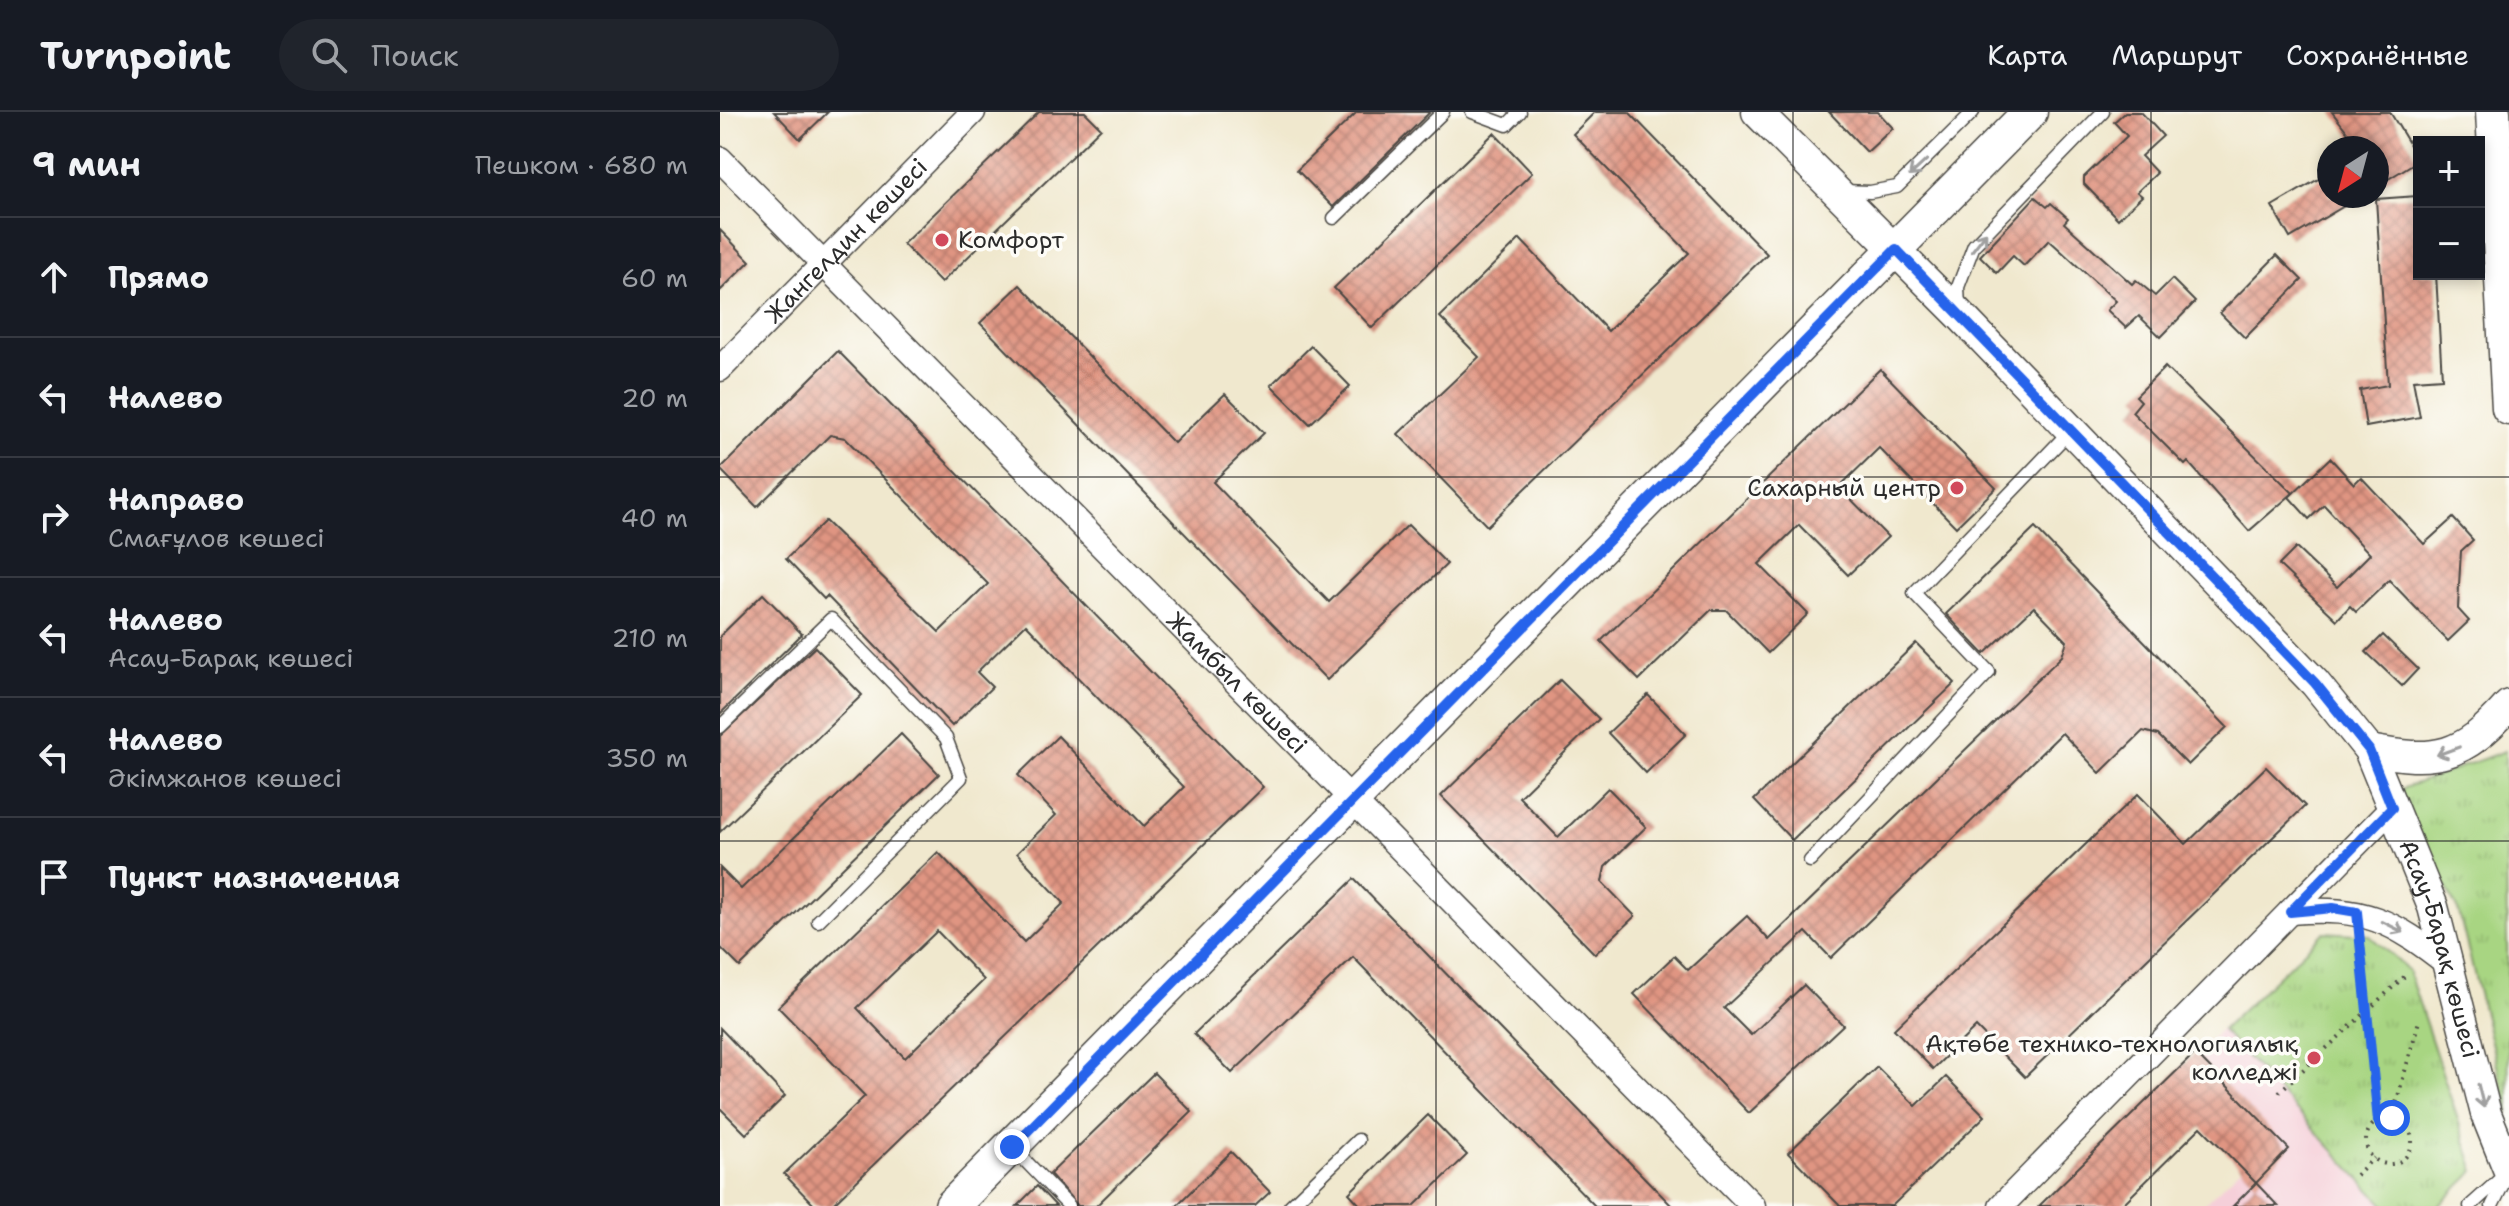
<!DOCTYPE html>
<html lang="ru">
<meta charset="utf-8">
<style>
:root{--surface:#171b24;--page:#20242c;--text:#f1f3f6;--muted:#9ea1a6;--line:#363941}
body{margin:0;font-family:"Shantell Sans",sans-serif;background:var(--page);color:var(--text)}
.controls{position:absolute;right:24px;top:24px;display:grid;overflow:hidden;border-radius:0px;box-shadow:0 4px 12px #0003}
.controls button{width:72px;height:72px;display:grid;place-items:center;padding:0;border:0;border-bottom:2px solid var(--line);background:var(--surface);color:var(--text);font:40px sans-serif}
.compass{position:absolute;left:1597px;top:24px;width:72px;height:72px;border-radius:50%;background:var(--surface);box-shadow:0 4px 12px #0003;rotate:216deg}
.stop{position:absolute;width:24px;height:24px;margin:-18px;border:6px solid #2563eb;border-radius:50%;background:#fff}
.stop.end{background:#2563eb;border-color:#fff;box-shadow:0 2px 8px #0008}
.list{margin:0;padding:0;list-style:none}
h2{display:flex;justify-content:space-between;align-items:center;height:104px;margin:0;padding:0 32px;font-size:34px}
h2 small{font-size:26px;font-weight:400;color:var(--muted)}
.list li{display:grid;grid-template-columns:52px 1fr auto;gap:24px;align-items:center;box-sizing:border-box;height:120px;padding:0 32px;border-top:2px solid var(--line)}
.list b{display:block;font-size:30px;white-space:nowrap}
.list p{margin:0;font-size:26px;white-space:nowrap;color:var(--muted)}
.list em{font-size:26px;font-style:normal;color:var(--muted)}
.icon{flex:none;width:44px;height:44px;fill:none;stroke:currentColor;stroke-width:2;stroke-linecap:round;stroke-linejoin:round}
.map{position:relative;flex:none;width:1789px;height:1094px;overflow:hidden}
header{display:flex;align-items:center;gap:48px;box-sizing:border-box;height:112px;padding:0 40px;background:var(--surface);border-bottom:2px solid var(--line)}
header strong{font-size:38px}
nav{display:flex;gap:44px;margin-inline-start:auto;font-size:28px}
.search{width:560px;height:72px;background:var(--page);display:flex;align-items:center;gap:20px;box-sizing:border-box;padding:0 28px;border-radius:44px;color:var(--muted);font-size:30px}
main{display:flex}
aside{flex:1;background:var(--surface)}
.map>svg:first-child{display:block}
.built{fill:#f5cfd9}
.grass{fill:url(#grass-tufts);stroke:#6a8056;stroke-width:2}
.building{fill:url(#building-cross-hatch);fill-rule:evenodd}
.lines{fill:none;stroke-linecap:round;stroke-linejoin:round}
.service-casing{stroke:#494743;stroke-width:15}
.minor-casing{stroke:#494743;stroke-width:27}
.tertiary-casing{stroke:#494743;stroke-width:33}
.secondary-casing{stroke:#494743;stroke-width:37}
.path{stroke:#494743;stroke-width:4;stroke-dasharray:2 6;stroke-linecap:butt}
.service{stroke:#fff;stroke-width:12}
.minor{stroke:#fff;stroke-width:24}
.tertiary{stroke:#fff;stroke-width:30}
.secondary{stroke:#fff;stroke-width:34}
.oneway{stroke:#a0a0a0}
.route{stroke:#2563eb;stroke-width:10}
.grid{fill:none;stroke:#2b2b2b;stroke-width:2;stroke-opacity:0.55}
.poi-dot{fill:#d1495b;stroke:#fdfcf7;stroke-width:3}
.labels{text-anchor:middle;dominant-baseline:central;stroke-width:7;stroke-linejoin:round;paint-order:stroke}
.street-label{font-size:24px;fill:#2b2b2b;stroke:#fdfcf7}
.poi-label{font-size:24px;fill:#2b2b2b;stroke:#fdfcf7;text-anchor:end}
</style>
<header>
<strong>Turnpoint</strong>
<div class="search"><svg class="icon" aria-label="search" viewBox="0 0 24 24"><circle cx="10" cy="10" r="6"/><path d="M15 15l6 6"/></svg>Поиск</div>
<nav><a>Карта</a><a>Маршрут</a><a>Сохранённые</a></nav>
</header>
<main>
<aside>
<h2>9 мин<small>Пешком · 680 m</small></h2>
<ul class="list">
<li><svg class="icon" aria-label="ahead" viewBox="0 0 24 24"><path d="M12 20V5M6 11l6-6 6 6"/></svg><div><b>Прямо</b></div><em>60 m</em></li>
<li><svg class="icon" aria-label="left" viewBox="0 0 24 24"><path d="M17 20v-9H6M10 6l-5 5 5 5"/></svg><div><b>Налево</b></div><em>20 m</em></li>
<li><svg class="icon" aria-label="right" viewBox="0 0 24 24"><path d="M7 20v-9h11M14 6l5 5-5 5"/></svg><div><b>Направо</b><p>Смағұлов көшесі</p></div><em>40 m</em></li>
<li><svg class="icon" aria-label="left" viewBox="0 0 24 24"><path d="M17 20v-9H6M10 6l-5 5 5 5"/></svg><div><b>Налево</b><p>Асау-Барақ көшесі</p></div><em>210 m</em></li>
<li><svg class="icon" aria-label="left" viewBox="0 0 24 24"><path d="M17 20v-9H6M10 6l-5 5 5 5"/></svg><div><b>Налево</b><p>Әкімжанов көшесі</p></div><em>350 m</em></li>
<li><svg class="icon" aria-label="arrive" viewBox="0 0 24 24"><path d="M6 21V4h12l-3 4 3 4H6"/></svg><div><b>Пункт назначения</b></div></li>
</ul>
</aside>
<div class="map">
<svg width="1789" height="1094" viewBox="0 0 1789 1094">
<defs>
<pattern id="grass-tufts" width="24" height="20" patternUnits="userSpaceOnUse" patternTransform="scale(2)"><rect width="24" height="20" fill="#a8d582"/><path d="M3 7l-1-3M5 7V3M7 7l1-3M15 17l-1-3M17 17v-4M19 17l1-3" fill="none" stroke="#91b770"/></pattern>
<pattern id="building-cross-hatch" width="8" height="8" patternUnits="userSpaceOnUse" patternTransform="scale(2)"><rect width="8" height="8" fill="#e09582"/><path d="M0 0l8 8M0 8l8-8" fill="none" stroke="#b67a6b"/></pattern>
</defs>
<rect width="100%" height="100%" fill="#fdfcf7"/>
<filter id="ink" filterUnits="userSpaceOnUse"><feTurbulence type="fractalNoise" baseFrequency=".0125" numOctaves="2"/><feDisplacementMap in="SourceGraphic" scale="16" xChannelSelector="R" yChannelSelector="G"/><feConvolveMatrix kernelMatrix="1 2 1 2 8 2 1 2 1" color-interpolation-filters="sRGB"/></filter>
<filter id="wash" filterUnits="userSpaceOnUse"><feTurbulence type="fractalNoise" baseFrequency=".006" numOctaves="4" result="noise"/><feDisplacementMap in="SourceGraphic" scale="32" xChannelSelector="R" yChannelSelector="G"/><feGaussianBlur stdDeviation="1.8" result="paint"/><feColorMatrix in="noise" values="0 0 0 0 0 0 0 0 0 0 0 0 0 0 0 0 0 1.4 0 .05"/><feComposite in="paint" operator="in"/></filter>
<g filter="url(#wash)">
<rect width="100%" height="100%" fill="#f0e8ce"/>
<path class="built" d="M1604,820l45,3 39,35 67,201 -36,35h-237l39,-38 -80,-82z"/>
<g class="grass">
<path d="M1785,639l4,363 -50,-201 -61,-123z"/>
<path d="M1604,820l45,3 39,35 67,201 -36,35h-54l-163,-176z"/>
</g>
<g id="blocks">
<g class="building">
<path d="M54,0h54l-28,27z"/>
<path d="M319,0h46l16,16 -160,155 -38,-39z"/>
<path d="M637,0h73l-97,95 -36,-37z"/>
<path d="M875,0h34l138,142 -280,272 -89,-92 81,-77 -39,-40 80,-78 88,92 81,-78 -116,-119z"/>
<path d="M1109,0h49l15,16 -26,24z"/>
<path d="M1405,0h16l22,24 -22,20 16,17 -20,19 5,4 -24,23 -34,-35v-7l43,-41 -13,-14z"/>
<path d="M1612,0h58l29,48 -42,26v-38h-17z"/>
<path d="M774,21l38,40 -160,155 -38,-40z"/>
<path d="M1609,61v23h32l-71,42 -18,-32z"/>
<path d="M1697,84l2,78h17l6,104 -29,2 7,37 -54,10 -6,-37 28,-5 -12,-186z"/>
<path d="M1315,85l12,10 4,-4 17,15 -4,5 68,61 4,-4 19,16 17,-17 23,23 -34,35 -22,-21 -13,12 -19,-18 9,-9 -67,-61 -25,26 -11,-10 -16,17 -17,-17z"/>
<path d="M0,118l30,31 -30,30z"/>
<path d="M1557,143l25,25 -57,58 -25,-25z"/>
<path d="M300,173l154,158 51,-49 39,39 -51,49 116,120 79,-77 39,39 -120,116 -347,-357z"/>
<path d="M591,234l39,40 -40,38 -39,-39z"/>
<path d="M118,239l425,436 -432,419h-16l-31,-32 81,-78 -87,-89 160,-155 86,90 40,-39 -47,-50 39,-38 -38,-40 40,-39 86,90 40,-39 -158,-163 -49,48 15,15 -40,39 -125,-130 -3,3 -38,-40 39,-38 114,111 49,-48 -143,-146 -15,-3 -73,72 -37,-38zM217,819l47,49 -79,78 -48,-50z"/>
<path d="M1445,255l128,126 -44,38 -61,-69 -3,3 -53,-53 9,-11 -5,-5z"/>
<path d="M1160,257l116,119 -40,39 -77,-79 -40,39 49,50 -40,38 -49,-50 -40,39 49,50 -40,39 -42,-43h-15l-72,70 -38,-39z"/>
<path d="M1610,346l24,26 7,-7 63,67 29,-26 20,22 -12,11 -2,34 -1,24 11,12 -21,20 -59,-61 -33,32 -6,-6 -13,14 -58,-55 17,-17 41,39 33,-33 -46,-49 -15,14 -20,-22z"/>
<path d="M1315,416l192,199 -39,38 -30,-30 -15,-4 -43,42 -38,-40 -231,225 -25,-26 -82,76 27,27 53,-50 39,40 -94,88 -115,-119 40,-38 14,14 59,-54 22,24 293,-284 5,-15 -33,-34 -50,47 -38,-40z"/>
<path d="M43,482l39,40 -82,80v-78z"/>
<path d="M1663,523l35,34 -16,17 -36,-34z"/>
<path d="M1196,531l39,40 -163,157 -38,-40z"/>
<path d="M95,535l47,48 -142,137v-96z"/>
<path d="M840,568l39,39 -80,78 39,40 50,-49 38,39 -41,40 -3,15 33,34 -40,38 -154,-158z"/>
<path d="M928,583l38,39 -40,39 -38,-40z"/>
<path d="M181,622l38,40 -199,193 -20,-20v-79l21,21z"/>
<path d="M1546,655l39,39 -280,271 -49,-50 -43,42 -39,-40 244,-235 48,50z"/>
<path d="M634,767l142,146 176,181h-77l-242,-249 -121,116 -38,-39z"/>
<path d="M0,916l65,68 -39,38 -26,-26z"/>
<path d="M1475,941l94,96 -33,34 -55,-56 -80,79h-82z"/>
<path d="M1157,955l39,39 30,-29 39,39 -93,90h-52l-52,-53z"/>
<path d="M434,961l38,39 -96,94h-18l-28,-32z"/>
<path d="M708,1003l39,40 -53,51h-53l-12,-13z"/>
<path d="M511,1040l39,40 -15,14h-79z"/>
<path d="M1536,1071l22,23h-45z"/>
<path d="M317,1074l19,20h-39z"/>
</g>
</g>
</g>
<g filter="url(#ink)">
<use href="#blocks" fill-opacity="0" stroke="#494743" stroke-width="2"/>
<g class="lines">
<g class="service-casing">
<g id="service">
<path d="M752,0l35,13 13,-13"/>
<path d="M1123,79l27,1 27,-5 76,-75"/>
<path d="M614,106l109,-106"/>
<path d="M1239,195l-1,-20 16,-42 129,-133"/>
<path d="M0,615l111,-108 115,119 15,40 -143,143"/>
<path d="M1090,749l179,-189 -75,-79 157,-163"/>
<path d="M292,1035l57,59"/>
<path d="M570,1094l68,-66"/>
<path d="M1750,1094l39,-35"/>
<path d="M1772,1094l14,-28"/>
</g>
</g>
<g class="minor-casing">
<g id="minor">
<path id="s1" d="M0,47l1033,1047"/>
<path id="s2" d="M0,257l253,-257"/>
<path d="M1570,800c74,-6 102,8 159,53"/>
<path d="M1281,1094l391,-398"/>
</g>
</g>
<g class="tertiary-casing">
<g id="tertiary">
<path id="s3" d="M1037,0l202,202 356,369 54,67 64,157 53,207 23,57"/>
<path d="M1649,638c68,13 93,8 140,-45"/>
</g>
</g>
<g class="secondary-casing">
<g id="secondary">
<path d="M1773,0l16,296"/>
<path d="M232,1094l1078,-1094"/>
</g>
</g>
<g class="path">
<path d="M1640,828l18,181"/>
<path d="M1559,980l126,-116"/>
<path d="M1672,1006l27,-97"/>
<circle cx="1669" cy="1029" r="23"/>
<path d="M1636,1063l18,-17"/>
</g>
<use href="#service" class="service"/>
<use href="#minor" class="minor"/>
<use href="#tertiary" class="tertiary"/>
<use href="#secondary" class="secondary"/>
</g>
<defs><path id="oneway-shaft" d="M-6 0H5M1.5-3L5.5 0L1.5 3" fill="none" stroke-width="1.6" stroke-linecap="round" stroke-linejoin="round" transform="scale(2)"/></defs>
<g class="oneway">
<use href="#oneway-shaft" transform="translate(1198 56) rotate(137)"/>
<use href="#oneway-shaft" transform="translate(1259 130) rotate(-52)"/>
<use href="#oneway-shaft" transform="translate(1728 639) rotate(160)"/>
<use href="#oneway-shaft" transform="translate(1673 815) rotate(27)"/>
<use href="#oneway-shaft" transform="translate(1761 984) rotate(76)"/>
</g>
</g>
<g class="lines" filter="url(#ink)">
<path class="route" d="M292,1035l884,-898 419,434 54,67 23,58 -102,104 43,-4 24,4 21,209 14,-3"/>
</g>
<path class="grid" d="M358,0v1094M716,0v1094M1073,0v1094M1431,0v1094M0,365h1789M0,729h1789"/>
<g class="poi-dot">
<circle cx="222" cy="128" r="8"/>
<circle cx="1237" cy="376" r="8"/>
<circle cx="1594" cy="946" r="8"/>
</g>
<g class="labels">
<g class="street-label">
<text stroke="none"><textPath href="#s2" startOffset="180">Жангелдин көшесі</textPath></text>
<text stroke="none"><textPath href="#s1" startOffset="736">Жамбыл көшесі</textPath></text>
<text stroke="none"><textPath href="#s3" startOffset="1096">Асау-Барақ көшесі</textPath></text>
</g>
<g class="poi-label">
<text x="238" y="128" text-anchor="start">Комфорт</text>
<text x="1221" y="376">Сахарный центр</text>
<text x="1578" y="932">Ақтөбе технико-технологиялық<tspan x="1578" dy="28">колледжі</tspan></text>
</g>
</g>
</svg>
<div class="controls">
<button>+</button>
<button>−</button>
</div>
<svg class="compass" viewBox="-18 -18 36 36"><path d="M0-13l5 13h-10z" fill="#e53935"/><path d="M0 13l5-13h-10z" fill="#9ea1a6"/></svg>
<div class="stop" style="left:1672px;top:1006px"></div>
<div class="stop end" style="left:292px;top:1035px"></div>
</div>
</main>
